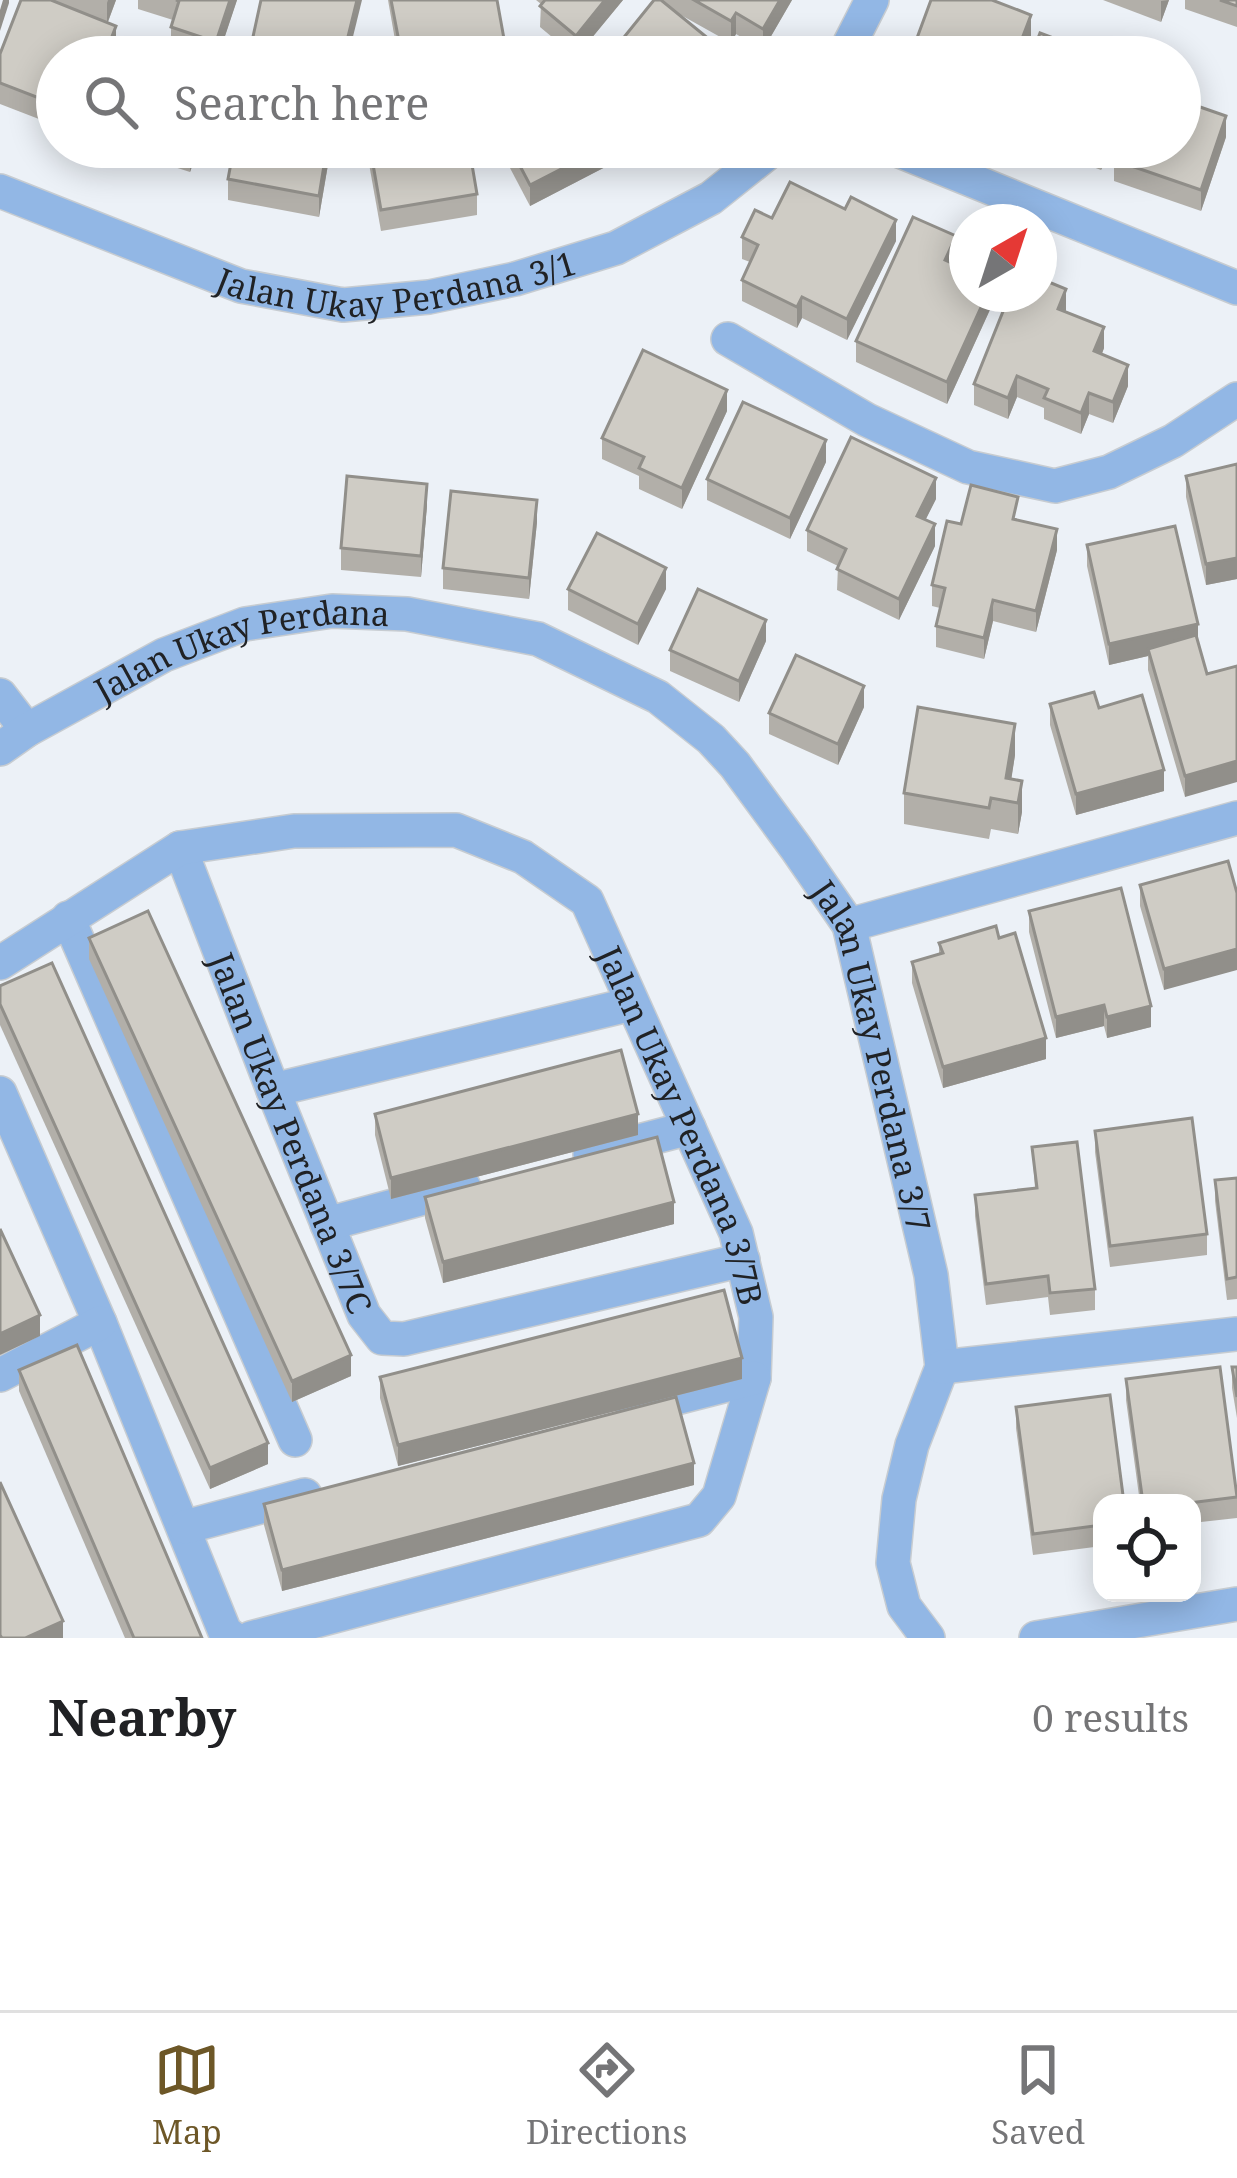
<!DOCTYPE html>
<style>
:root{--surface:#fff;--page:#f2f2f2;--text:#202124;--muted:#757577;--line:#e0e0e0;--accent:#6d5727}
body{margin:0;font-family:"Noto Serif",serif;background:var(--page);color:var(--text)}
.controls{position:absolute;right:36px;bottom:36px;display:grid;overflow:hidden;border-radius:24px;box-shadow:0 6px 30px #0003}
.controls button{width:108px;height:108px;display:grid;place-items:center;padding:0;border:0;border-bottom:3px solid var(--line);background:var(--surface);color:var(--text);font:60px sans-serif}
.compass{position:absolute;left:949px;top:204px;width:108px;height:108px;border-radius:50%;background:var(--surface);box-shadow:0 6px 30px #0003;rotate:39deg}
.list{margin:0;padding:0;list-style:none}
h2{display:flex;justify-content:space-between;align-items:center;height:156px;margin:0;padding:0 48px;font-size:51px}
h2 small{font-size:39px;font-weight:400;color:var(--muted)}
.icon{flex:none;width:66px;height:66px;fill:none;stroke:currentColor;stroke-width:2;stroke-linecap:round;stroke-linejoin:round}
.map{position:relative;flex:none;width:1237px;height:1638px;overflow:hidden}
.search{position:absolute;background:var(--surface);box-shadow:0 6px 30px #0003;left:36px;right:36px;top:36px;height:132px;display:flex;align-items:center;gap:30px;box-sizing:border-box;padding:0 42px;border-radius:66px;color:var(--muted);font-size:45px}
.sheet{height:372px;background:var(--surface)}
nav{display:flex;justify-content:space-around;align-items:center;box-sizing:border-box;height:168px;border-top:3px solid var(--line);background:var(--surface);font-size:33px;color:var(--muted)}
nav a{display:grid;justify-items:center;gap:6px}
nav .on{color:var(--accent)}
.map>svg:first-child{display:block}
.lines{fill:none;stroke-linecap:round;stroke-linejoin:round}
.minor-casing{stroke:#c7ccd1;stroke-width:36}
.minor{stroke:#92b7e5;stroke-width:33}
.wall{fill:#b2afa9}
.shaded-wall{fill:#918f8a}
.building{fill:#cfccc5;stroke:#918f8a;stroke-width:3}
.labels{text-anchor:middle;dominant-baseline:central;stroke-width:10;stroke-linejoin:round;paint-order:stroke}
.street-label{font-size:33px;fill:#202225;stroke:#fff}
</style>
<div class="map">
<svg width="1237" height="1638" viewBox="0 0 1237 1638">
<rect width="100%" height="100%" fill="#ecf1f7"/>
<g class="lines">
<g class="minor-casing">
<g id="minor">
<path d="M843,57l29,-57"/>
<path d="M890,147l347,141"/>
<path id="s1" d="M0,191l241,95 102,19 86,-8 86,-18 101,-31 95,-50 64,-51"/>
<path d="M728,339l139,81 101,47 87,19 54,-14 64,-31 64,-42"/>
<path d="M0,695l27,35"/>
<path id="s2" d="M0,749l27,-19 137,-75 81,-31 87,-13 75,3 131,25 120,58 53,42 24,26 61,83 53,77 82,350 11,92 -30,78 -13,54 -6,64 11,43 24,32"/>
<path id="s3" d="M180,848l93,242 91,225 18,23 22,1 339,-79"/>
<path d="M68,918l227,522"/>
<path d="M849,925l388,-107"/>
<path id="s4" d="M0,963l180,-115 114,-17 162,-1 67,27 64,44 149,332 20,84 -2,61 -35,118 -20,24 -448,118"/>
<path d="M273,1090l359,-86"/>
<path d="M0,1093l100,230 125,309 8,6"/>
<path d="M590,1154l99,-26"/>
<path d="M327,1224l137,-37"/>
<path d="M942,1367l295,-33"/>
<path d="M0,1375l100,-52"/>
<path d="M633,1409l121,-31"/>
<path d="M185,1527l120,-32"/>
<path d="M1036,1638l201,-34"/>
</g>
</g>
<use href="#minor" class="minor"/>
</g>
<g class="wall">
<path d="M21,0h95l-8,22 8,25 -59,10v69l-57,-22v-50z"/>
<path d="M138,0h99l-19,57h-20l-27,-9v-21l2,-7 -35,-11z"/>
<path d="M388,0h109l9,57h-108z"/>
<path d="M536,0h87l-47,57 -36,-30 1,-23z"/>
<path d="M654,0h138l-29,50 -27,-16 -5,9z"/>
<path d="M1103,0h66l-8,22z"/>
<path d="M1185,0h52v27l-52,-18z"/>
<path d="M1226,137l-25,74 -87,-30v-21z"/>
<path d="M112,147h87l-9,25z"/>
<path d="M234,147h97l-12,70 -91,-17v-21z"/>
<path d="M366,147h103l8,47v21l-96,16z"/>
<path d="M499,147h112v17l-81,42z"/>
<path d="M1040,147h69l-8,23z"/>
<path d="M772,218l124,23 -49,99 -45,-22 -5,10 -55,-27v-21l8,-18 -8,-3v-22z"/>
<path d="M956,257l-3,7 40,30v9l-46,101 -91,-42v-21z"/>
<path d="M1066,310l-1,2 39,36 -2,6 26,32 -15,37 -24,-9 -8,20 -37,-15v-11l-27,-11 -9,22 -34,-14v-21z"/>
<path d="M727,411l-45,98 -43,-20v-13l-37,-17v-21z"/>
<path d="M826,462l-36,77 -83,-39v-21z"/>
<path d="M1237,464v115l-31,6 -20,-88v-21z"/>
<path d="M936,499l-11,21 10,26 -36,74 -62,-30 1,-24 -31,-15v-21z"/>
<path d="M427,505l-6,72 -80,-7v-22z"/>
<path d="M1018,520l39,30 -21,82 -43,-11 -9,38 -48,-12v-21l4,-18 -8,-2v-21l29,-61z"/>
<path d="M537,522l-8,77 -86,-10v-21z"/>
<path d="M1087,545l111,79 -13,173 -37,-127v-14l-39,9 -22,-99z"/>
<path d="M568,589h98l-28,56 -70,-35z"/>
<path d="M766,641l-27,61 -69,-31v-21z"/>
<path d="M1050,704l49,4 65,83 -88,24 -26,-90z"/>
<path d="M864,707l-26,58 -69,-31v-21z"/>
<path d="M1015,755l-4,24 11,33 -4,22 -27,-5 -2,10 -85,-15v-31z"/>
<path d="M1140,885l97,8 -73,97 -24,-84z"/>
<path d="M1029,911l122,116 -44,11 -3,-12 -48,12 -27,-106z"/>
<path d="M89,938l262,438 -59,26 -203,-443z"/>
<path d="M999,938l47,121 -103,29 -31,-105v-21l27,-8v-11z"/>
<path d="M0,986l268,478 -58,25 -210,-464z"/>
<path d="M375,1114l263,21 -247,64 -16,-64z"/>
<path d="M1095,1131l112,103v21l-97,12 -15,-115z"/>
<path d="M1032,1147l63,142v21l-45,5 -2,-18 -62,8 -11,-89v-21l60,-7z"/>
<path d="M1237,1178v121l-10,1 -12,-99v-21z"/>
<path d="M425,1197l249,27 -231,59 -18,-65z"/>
<path d="M1232,1367h5v51l-5,-30z"/>
<path d="M19,1370l183,268h-77l-106,-247z"/>
<path d="M380,1377l362,2 -344,87 -18,-68z"/>
<path d="M1126,1379l111,117v22l-45,5v-20h-52l-14,-103z"/>
<path d="M1016,1407l86,96v43l-69,9 -17,-127z"/>
<path d="M694,1485l-412,106 -18,-66v-21z"/>
</g>
<g class="shaded-wall">
<path d="M3,0h6v3l-9,28v-21z"/>
<path d="M108,0h8l-9,24v-21z"/>
<path d="M230,0h7l-19,57h-2v-15z"/>
<path d="M357,0h5l-14,57h-5z"/>
<path d="M605,0h18l-47,57v-21z"/>
<path d="M780,0h12l-29,50v-21z"/>
<path d="M1169,0l-8,22v-21z"/>
<path d="M736,13v21l-5,9v-22z"/>
<path d="M1031,15v21l-8,21h-8z"/>
<path d="M116,26v21l-4,10h-8z"/>
<path d="M1226,116v21l-25,74v-21z"/>
<path d="M192,147h7l-9,25v-21z"/>
<path d="M327,147h4l-12,70v-21z"/>
<path d="M604,147h7v17l-81,42v-21z"/>
<path d="M1101,147h8l-8,23z"/>
<path d="M896,220v21l-49,99v-21z"/>
<path d="M956,236v21l-11,24v-21z"/>
<path d="M1066,289v21l-8,20v-21z"/>
<path d="M987,294h6v9l-46,101v-22z"/>
<path d="M802,297v21l-5,10v-21z"/>
<path d="M1104,327v21l-10,25v-22z"/>
<path d="M1128,365v21l-15,37v-21z"/>
<path d="M1017,376v21l-9,22v-21z"/>
<path d="M727,390v21l-45,98v-21z"/>
<path d="M1089,393v21l-8,20v-21z"/>
<path d="M826,440v22l-36,77v-21z"/>
<path d="M936,478v21l-19,38v-21z"/>
<path d="M427,484v21l-6,72v-21z"/>
<path d="M537,500v22l-8,77v-21z"/>
<path d="M935,524v22l-36,74v-21z"/>
<path d="M1057,529v21l-21,82v-21z"/>
<path d="M1237,558v21l-31,6v-21z"/>
<path d="M666,568v21l-28,56v-21z"/>
<path d="M993,600v21l-9,38v-21z"/>
<path d="M766,620v21l-27,61v-21z"/>
<path d="M1198,624v21l-50,4v7l-39,9v-21z"/>
<path d="M864,686v21l-26,58v-21z"/>
<path d="M1015,724v31l-7,46 -2,-23z"/>
<path d="M1237,761v21l-52,15v-21z"/>
<path d="M1164,770v21l-88,24v-21z"/>
<path d="M1022,781v31l-4,22v-31z"/>
<path d="M1237,949v21l-73,20v-21z"/>
<path d="M1104,1005v21l-48,12v-21z"/>
<path d="M1151,1006v21l-44,11v-21z"/>
<path d="M1046,1038v21l-103,29v-21z"/>
<path d="M638,1114v21l-247,64v-21z"/>
<path d="M674,1202v22l-231,59v-21z"/>
<path d="M40,1315v21l-40,19v-21z"/>
<path d="M351,1355v21l-59,26v-21z"/>
<path d="M742,1358v21l-344,87v-21z"/>
<path d="M268,1443v21l-58,25v-21z"/>
<path d="M694,1463v22l-412,106v-21z"/>
<path d="M63,1621v17h-38z"/>
</g>
<g class="building">
<path d="M21,0h30l65,26 -12,31h-47v48l-57,-22v-29z"/>
<path d="M176,0h54l-14,42 -45,-15 8,-26z"/>
<path d="M261,0h96l-14,57h-88l-6,-2z"/>
<path d="M391,0h106l9,50 -41,7h-63z"/>
<path d="M545,0h60l-29,36 -36,-30z"/>
<path d="M654,0h7l70,57h-123z"/>
<path d="M694,0h86l-17,29 -27,-16 -5,8z"/>
<path d="M931,0h61l39,15 -16,42h-105z"/>
<path d="M1220,0h17v6z"/>
<path d="M1040,33l63,24h-72z"/>
<path d="M127,45l36,12h-40z"/>
<path d="M563,51l4,6h-15z"/>
<path d="M1180,100l46,16 -25,74 -87,-30 4,-13h62z"/>
<path d="M234,147h93l-8,49 -91,-17z"/>
<path d="M370,147h99l8,47 -96,16z"/>
<path d="M510,147h94l-74,38z"/>
<path d="M790,182l55,27 6,-12 45,23 -49,99 -45,-22 -5,10 -55,-27 16,-35 -16,-8 13,-27 17,8z"/>
<path d="M913,217l43,19 -11,24 22,10v24h20l-40,88 -91,-41z"/>
<path d="M1039,278l27,11 -8,20 46,18 -10,24 34,14 -15,37 -24,-9 -8,20 -37,-15 4,-9 -31,-13 -9,22 -34,-14 36,-90h29z"/>
<path d="M643,350l84,40 -45,98 -43,-20 5,-11 -42,-19z"/>
<path d="M743,402l83,38 -36,78 -83,-39z"/>
<path d="M851,437l85,41 -19,38 18,8 -36,75 -62,-30 9,-20 -39,-19z"/>
<path d="M1237,464v94l-31,6 -20,-88z"/>
<path d="M347,476l80,8 -6,72 -80,-8z"/>
<path d="M971,485l47,12 -5,22 44,10 -21,82 -43,-11 -9,38 -48,-12 9,-38 -13,-3 15,-64 14,3z"/>
<path d="M451,491l86,9 -8,78 -86,-10z"/>
<path d="M1175,526l23,98 -89,20 -22,-99z"/>
<path d="M597,533l69,35 -28,56 -70,-35z"/>
<path d="M698,589l68,31 -27,61 -69,-31z"/>
<path d="M1196,635l11,39 30,-8v95l-52,15 -37,-127z"/>
<path d="M796,655l68,31 -26,58 -69,-31z"/>
<path d="M1094,692l5,16 43,-13 22,75 -88,24 -26,-90z"/>
<path d="M918,707l97,17 -9,54 16,3 -4,22 -27,-5 -2,10 -85,-15z"/>
<path d="M1228,861l9,32v56l-73,20 -24,-84z"/>
<path d="M1121,888l30,118 -44,11 -3,-12 -48,12 -27,-106z"/>
<path d="M148,911l203,444 -59,26 -203,-443z"/>
<path d="M996,926l3,12 16,-5 31,105 -103,29 -31,-105 31,-9 -4,-10z"/>
<path d="M52,963l216,480 -58,25 -210,-464v-18z"/>
<path d="M621,1050l17,64 -247,64 -16,-64z"/>
<path d="M1192,1118l15,116 -97,12 -15,-115z"/>
<path d="M657,1137l17,65 -231,60 -18,-65z"/>
<path d="M1077,1142l18,147 -45,4 -2,-17 -62,8 -11,-89 62,-7 -5,-41z"/>
<path d="M1237,1178v99l-10,2 -12,-99z"/>
<path d="M0,1229l40,86 -40,19z"/>
<path d="M724,1290l18,68 -344,87 -18,-68z"/>
<path d="M77,1345l125,293h-68l-115,-268z"/>
<path d="M1220,1367l17,130 -48,6h-46l-17,-124z"/>
<path d="M1232,1367h5v30z"/>
<path d="M1110,1395l14,108h-22v22l-69,9 -17,-127z"/>
<path d="M676,1397l18,66 -412,107 -18,-66z"/>
<path d="M0,1482l63,139 -38,17h-23l-2,-3z"/>
</g>
<g class="labels">
<g class="street-label">
<text stroke="none"><textPath href="#s1" startOffset="417">Jalan Ukay Perdana 3/1</textPath></text>
<text stroke="none"><textPath href="#s2" startOffset="267">Jalan Ukay Perdana</textPath></text>
<text stroke="none"><textPath href="#s2" startOffset="1137">Jalan Ukay Perdana 3/7</textPath></text>
<text stroke="none"><textPath href="#s4" startOffset="885">Jalan Ukay Perdana 3/7B</textPath></text>
<text stroke="none"><textPath href="#s3" startOffset="306">Jalan Ukay Perdana 3/7C</textPath></text>
</g>
</g>
</svg>
<div class="controls">
<button><svg class="icon" aria-label="locate" viewBox="0 0 24 24"><circle cx="12" cy="12" r="6"/><path d="M12 2v4M12 18v4M2 12h4M18 12h4"/></svg></button>
</div>
<svg class="compass" viewBox="-18 -18 36 36"><path d="M0-13l5 13h-10z" fill="#e53935"/><path d="M0 13l5-13h-10z" fill="#757577"/></svg>
<div class="search"><svg class="icon" aria-label="search" viewBox="0 0 24 24"><circle cx="10" cy="10" r="6"/><path d="M15 15l6 6"/></svg>Search here</div>
</div>
<section class="sheet">
<h2>Nearby<small>0 results</small></h2>
<ul class="list">
</ul>
</section>
<nav>
<a class="on"><svg class="icon" aria-label="map" viewBox="0 0 24 24"><path d="M3 6l6-2 6 2 6-2v14l-6 2-6-2-6 2zM9 4v14M15 6v14"/></svg>Map</a>
<a><svg class="icon" aria-label="directions" viewBox="0 0 24 24"><path d="M12 3l9 9-9 9-9-9zM9 14v-3h6M13 9l2 2-2 2"/></svg>Directions</a>
<a><svg class="icon" aria-label="saved" viewBox="0 0 24 24"><path d="M7 4h10v16l-5-4-5 4z"/></svg>Saved</a>
</nav>
